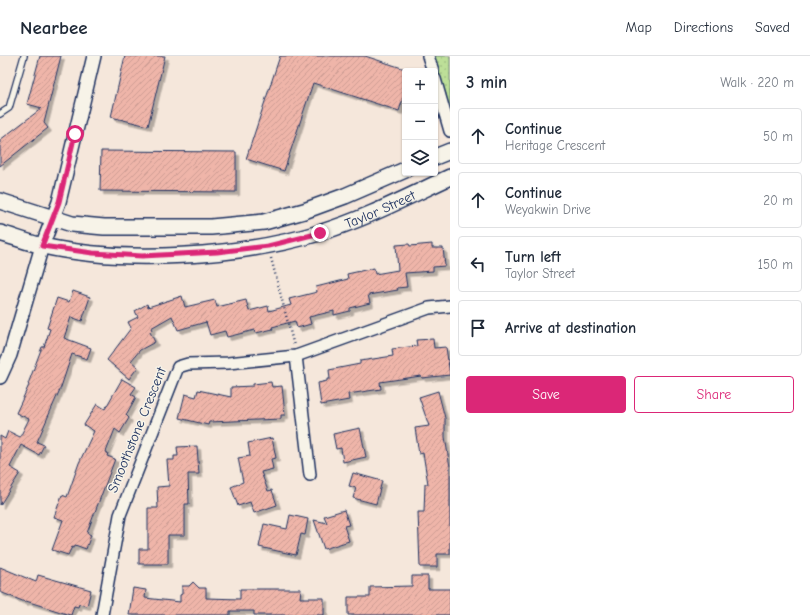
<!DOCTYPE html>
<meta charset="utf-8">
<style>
:root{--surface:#fff;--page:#f6f6f7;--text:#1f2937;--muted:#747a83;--line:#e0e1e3;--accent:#db2777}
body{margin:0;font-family:"Comic Neue",sans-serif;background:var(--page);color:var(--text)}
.controls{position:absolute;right:12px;top:12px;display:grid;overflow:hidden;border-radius:4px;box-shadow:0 1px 3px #0004}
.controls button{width:36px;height:36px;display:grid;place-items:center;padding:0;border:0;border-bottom:1px solid var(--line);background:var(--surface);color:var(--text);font:20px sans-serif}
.stop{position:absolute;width:12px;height:12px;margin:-9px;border:3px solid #db2777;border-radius:50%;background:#fff}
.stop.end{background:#db2777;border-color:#fff;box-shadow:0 1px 4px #0008}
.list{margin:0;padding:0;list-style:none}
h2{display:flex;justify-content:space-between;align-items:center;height:52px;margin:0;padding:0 16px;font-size:17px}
h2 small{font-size:13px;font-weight:400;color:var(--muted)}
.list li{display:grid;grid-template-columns:26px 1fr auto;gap:12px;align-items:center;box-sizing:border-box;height:56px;margin:0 8px 8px;padding:0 8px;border:1px solid var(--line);border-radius:4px}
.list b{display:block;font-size:15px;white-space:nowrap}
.list p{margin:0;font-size:13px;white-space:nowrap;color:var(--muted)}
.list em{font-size:13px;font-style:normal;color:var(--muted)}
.actions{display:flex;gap:8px;padding:12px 16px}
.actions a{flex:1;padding:9px 0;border:1px solid var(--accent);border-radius:4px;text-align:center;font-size:14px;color:var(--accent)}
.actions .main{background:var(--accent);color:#fff}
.icon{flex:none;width:22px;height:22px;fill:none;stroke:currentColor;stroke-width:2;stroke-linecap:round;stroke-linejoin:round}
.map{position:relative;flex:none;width:450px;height:559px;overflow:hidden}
header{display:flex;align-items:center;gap:24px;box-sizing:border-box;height:56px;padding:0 20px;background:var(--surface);border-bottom:1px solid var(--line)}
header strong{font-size:19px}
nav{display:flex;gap:22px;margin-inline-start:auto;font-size:14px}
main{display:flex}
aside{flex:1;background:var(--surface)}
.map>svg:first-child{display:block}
.green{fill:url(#green-dots);stroke:#6c877b}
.building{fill:url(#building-hatch);stroke:#1b2f5e;filter:url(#shadow)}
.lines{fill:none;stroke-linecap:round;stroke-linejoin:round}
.service-casing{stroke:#1b2f5e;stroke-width:8}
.minor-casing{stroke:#1b2f5e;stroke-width:14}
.tertiary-casing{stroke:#1b2f5e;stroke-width:16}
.secondary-casing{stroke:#1b2f5e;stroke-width:18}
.path{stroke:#1b2f5e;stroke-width:2.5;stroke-dasharray:1 3;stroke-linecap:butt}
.service{stroke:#f7f3e8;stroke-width:5.5}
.minor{stroke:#f7f3e8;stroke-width:11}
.tertiary{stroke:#f7f3e8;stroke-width:13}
.secondary{stroke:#f7f3e8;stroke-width:15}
.route{stroke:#db2777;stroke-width:5}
.labels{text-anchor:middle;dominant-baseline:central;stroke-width:3;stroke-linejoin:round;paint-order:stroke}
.street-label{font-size:14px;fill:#1b2f5e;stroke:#f7f3e8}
</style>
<header>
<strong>Nearbee</strong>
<nav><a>Map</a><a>Directions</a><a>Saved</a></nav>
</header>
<main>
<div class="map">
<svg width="450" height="559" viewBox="0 0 450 559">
<defs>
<pattern id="green-dots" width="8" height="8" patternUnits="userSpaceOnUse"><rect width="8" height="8" fill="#bddf98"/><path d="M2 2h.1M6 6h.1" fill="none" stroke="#a2c085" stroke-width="1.8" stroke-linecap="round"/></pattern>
<pattern id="building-hatch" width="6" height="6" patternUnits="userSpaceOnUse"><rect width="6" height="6" fill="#efb5a9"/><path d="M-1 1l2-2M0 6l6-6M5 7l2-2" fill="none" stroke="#cc9c94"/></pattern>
<filter id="shadow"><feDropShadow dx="3.5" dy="3.5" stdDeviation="0" flood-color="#0004"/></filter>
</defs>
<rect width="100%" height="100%" fill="#f5e7db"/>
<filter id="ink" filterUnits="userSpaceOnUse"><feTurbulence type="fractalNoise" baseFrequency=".025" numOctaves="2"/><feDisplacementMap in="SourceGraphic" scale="8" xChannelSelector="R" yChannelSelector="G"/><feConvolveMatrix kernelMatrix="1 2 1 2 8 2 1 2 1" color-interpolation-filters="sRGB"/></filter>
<g filter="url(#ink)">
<path class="green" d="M428,0h22v76z"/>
<g class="building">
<path d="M40,0h21l-17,67 4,5 -48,38v-26l42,-32 -15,-4z"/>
<path d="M125,0h40l-17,70 -37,-9z"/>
<path d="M280,0h85l40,13v23l-6,19 -86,-28 -29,88 -38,-12z"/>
<path d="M101,95l135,1v40l-136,-1z"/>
<path d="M409,188l1,2 22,-2v4h11l2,18 -12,1v4l-28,2 2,14 -10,1 1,2 -30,5 2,8 -20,5v3l-16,4v-4l-25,6 2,7 -14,4 -2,-7 -23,6 1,2 -17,4 -1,-3 -28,7 -2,-6 -15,4 -4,-13 -28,8 -6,-14 -21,12 1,2 -2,2 5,10 -15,8 -9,11 7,6 -9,12 -22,-19 24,-32 -3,-6 10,-5 -3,-6 12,-7 1,3 34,-11 3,11 30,-7 2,7 29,-7 3,11 19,-5 1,5 22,-6 -2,-6 28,-7 -1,-5 32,-8 -1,-5 27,-6 1,6 23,-4 -2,-25z"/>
<path d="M73,235l17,6 -8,24 -11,-4 -7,21 27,10 -4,11 -15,-5 -11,33 -24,55 7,3 -5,10 -18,-10 -11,22 10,6 -20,32v-69l5,3 3,-8 12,6 9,-18 -13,-6 13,-28 -1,-1 14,-37h2l6,-18 -3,-1 10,-30 12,4z"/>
<path d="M433,283l1,9 12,-1 4,28 -28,3 -1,-2 -41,6 1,7 -33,5 1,6 -28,5 -3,-22 9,-2v-2h3l-1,-9 31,-6v-3l33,-5 -1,-7 25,-3 -1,-6z"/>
<path d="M122,323l14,8 -5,7 5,3 -10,18 3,3 -9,15 -5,-4 -9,23 2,1 -1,3 8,3 -28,74 4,2 -5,14 -11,-4 -1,3 -2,-1 -4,8 -16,-5 11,-30 -9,-3 8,-22 5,2 12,-34 15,-32 -10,-6 13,-21 8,5z"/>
<path d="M271,326l1,5 10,-1 3,29h-4v4l-72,3 -1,3 -29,-7 6,-24 11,3 2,-7 33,7v-10l22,-1v-2z"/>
<path d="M438,335l7,27v19l5,30v87h-13v13h-17l-2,-55h6l1,-28h3l-5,-31 -4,1 -4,-26 14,-2 -10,-29z"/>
<path d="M360,372l6,29 -23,5 -2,-14 -5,1 -3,-15z"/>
<path d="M272,382l4,20 -5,1 2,10 -12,3 7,19 4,-1 5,15 -23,8 -4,-11 -12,4 -7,-19 12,-5 -5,-24 12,-2 -2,-13z"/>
<path d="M197,390l2,28h-11l1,30h-4v31h-17v29h-29v-15h9v-41h10l-1,-21 12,-1 -2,-26h7v-4h4l-1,-9z"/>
<path d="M353,417l29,8 -6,23 -23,-6 3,-10 -7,-2z"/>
<path d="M344,454l5,15 -5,1 5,15 -25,8 -10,-29 13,3 -3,-7z"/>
<path d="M290,459l18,4 -3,16 -4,-1 -5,21 -37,-8 5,-23 23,5z"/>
<path d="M0,511l36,15 2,-7 53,15 -4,16 -8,-2 -1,3 -4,-1 -3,9h-1l-44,-14 -1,1 -25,-10z"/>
<path d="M412,520h16v13h22v26h-102v-18h22v-10l42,-1z"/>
<path d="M193,526l6,6h7v10l34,1v-10h61l-1,9h24v17h-70v-4h-24v4h-101l4,-27 13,2 -1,8 35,4v-7l2,-1v-8h7z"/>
</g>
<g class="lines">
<g class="service-casing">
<path id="service" d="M0,58l9,-6 15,-52"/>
</g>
<g class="minor-casing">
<g id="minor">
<path d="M428,0l5,15"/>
<path d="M435,23l15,52"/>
<path d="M296,300l14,119"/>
<path d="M102,559l18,-100 58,-148 10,-3 40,-1 68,-7 133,-48 21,-2"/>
</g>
</g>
<g class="tertiary-casing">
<path id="tertiary" d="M0,321l10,-22 32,-109 17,-44 35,-146"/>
</g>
<g class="secondary-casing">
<g id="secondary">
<path d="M435,101l15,-6"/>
<path d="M0,145l72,23 32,3h107l53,-5 40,-11 41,-15 60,-26"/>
<path id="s1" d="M0,177c14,4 29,10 43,13 81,18 197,11 276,-13 46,-14 88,-36 131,-56"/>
</g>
</g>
<path class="path" d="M271,202l23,88"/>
<use href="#service" class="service"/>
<use href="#minor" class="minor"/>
<use href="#tertiary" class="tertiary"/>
<use href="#secondary" class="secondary"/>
</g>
</g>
<g class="lines" filter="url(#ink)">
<path class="route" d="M75,78l-16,68 -17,44 51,7 49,3 75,-4 51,-6 52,-13"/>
</g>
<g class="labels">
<g class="street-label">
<text stroke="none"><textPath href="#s1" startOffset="389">Taylor Street</textPath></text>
<text transform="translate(137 374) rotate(-68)">Smoothstone Crescent</text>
</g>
</g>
</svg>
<div class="controls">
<button>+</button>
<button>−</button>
<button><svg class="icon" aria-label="layers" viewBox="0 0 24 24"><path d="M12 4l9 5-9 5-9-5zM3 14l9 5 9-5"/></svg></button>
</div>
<div class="stop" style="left:75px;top:78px"></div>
<div class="stop end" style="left:320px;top:177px"></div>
</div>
<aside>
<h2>3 min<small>Walk · 220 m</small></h2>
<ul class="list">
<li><svg class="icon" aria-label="ahead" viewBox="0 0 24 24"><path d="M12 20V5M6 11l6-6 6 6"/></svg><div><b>Continue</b><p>Heritage Crescent</p></div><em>50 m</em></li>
<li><svg class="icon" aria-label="ahead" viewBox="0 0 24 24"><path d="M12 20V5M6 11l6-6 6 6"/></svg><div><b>Continue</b><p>Weyakwin Drive</p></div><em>20 m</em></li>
<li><svg class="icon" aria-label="left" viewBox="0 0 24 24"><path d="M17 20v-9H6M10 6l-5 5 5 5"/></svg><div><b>Turn left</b><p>Taylor Street</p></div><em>150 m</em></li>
<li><svg class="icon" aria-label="arrive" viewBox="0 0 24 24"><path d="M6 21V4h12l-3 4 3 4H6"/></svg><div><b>Arrive at destination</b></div></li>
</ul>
<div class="actions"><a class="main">Save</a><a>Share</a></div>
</aside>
</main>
